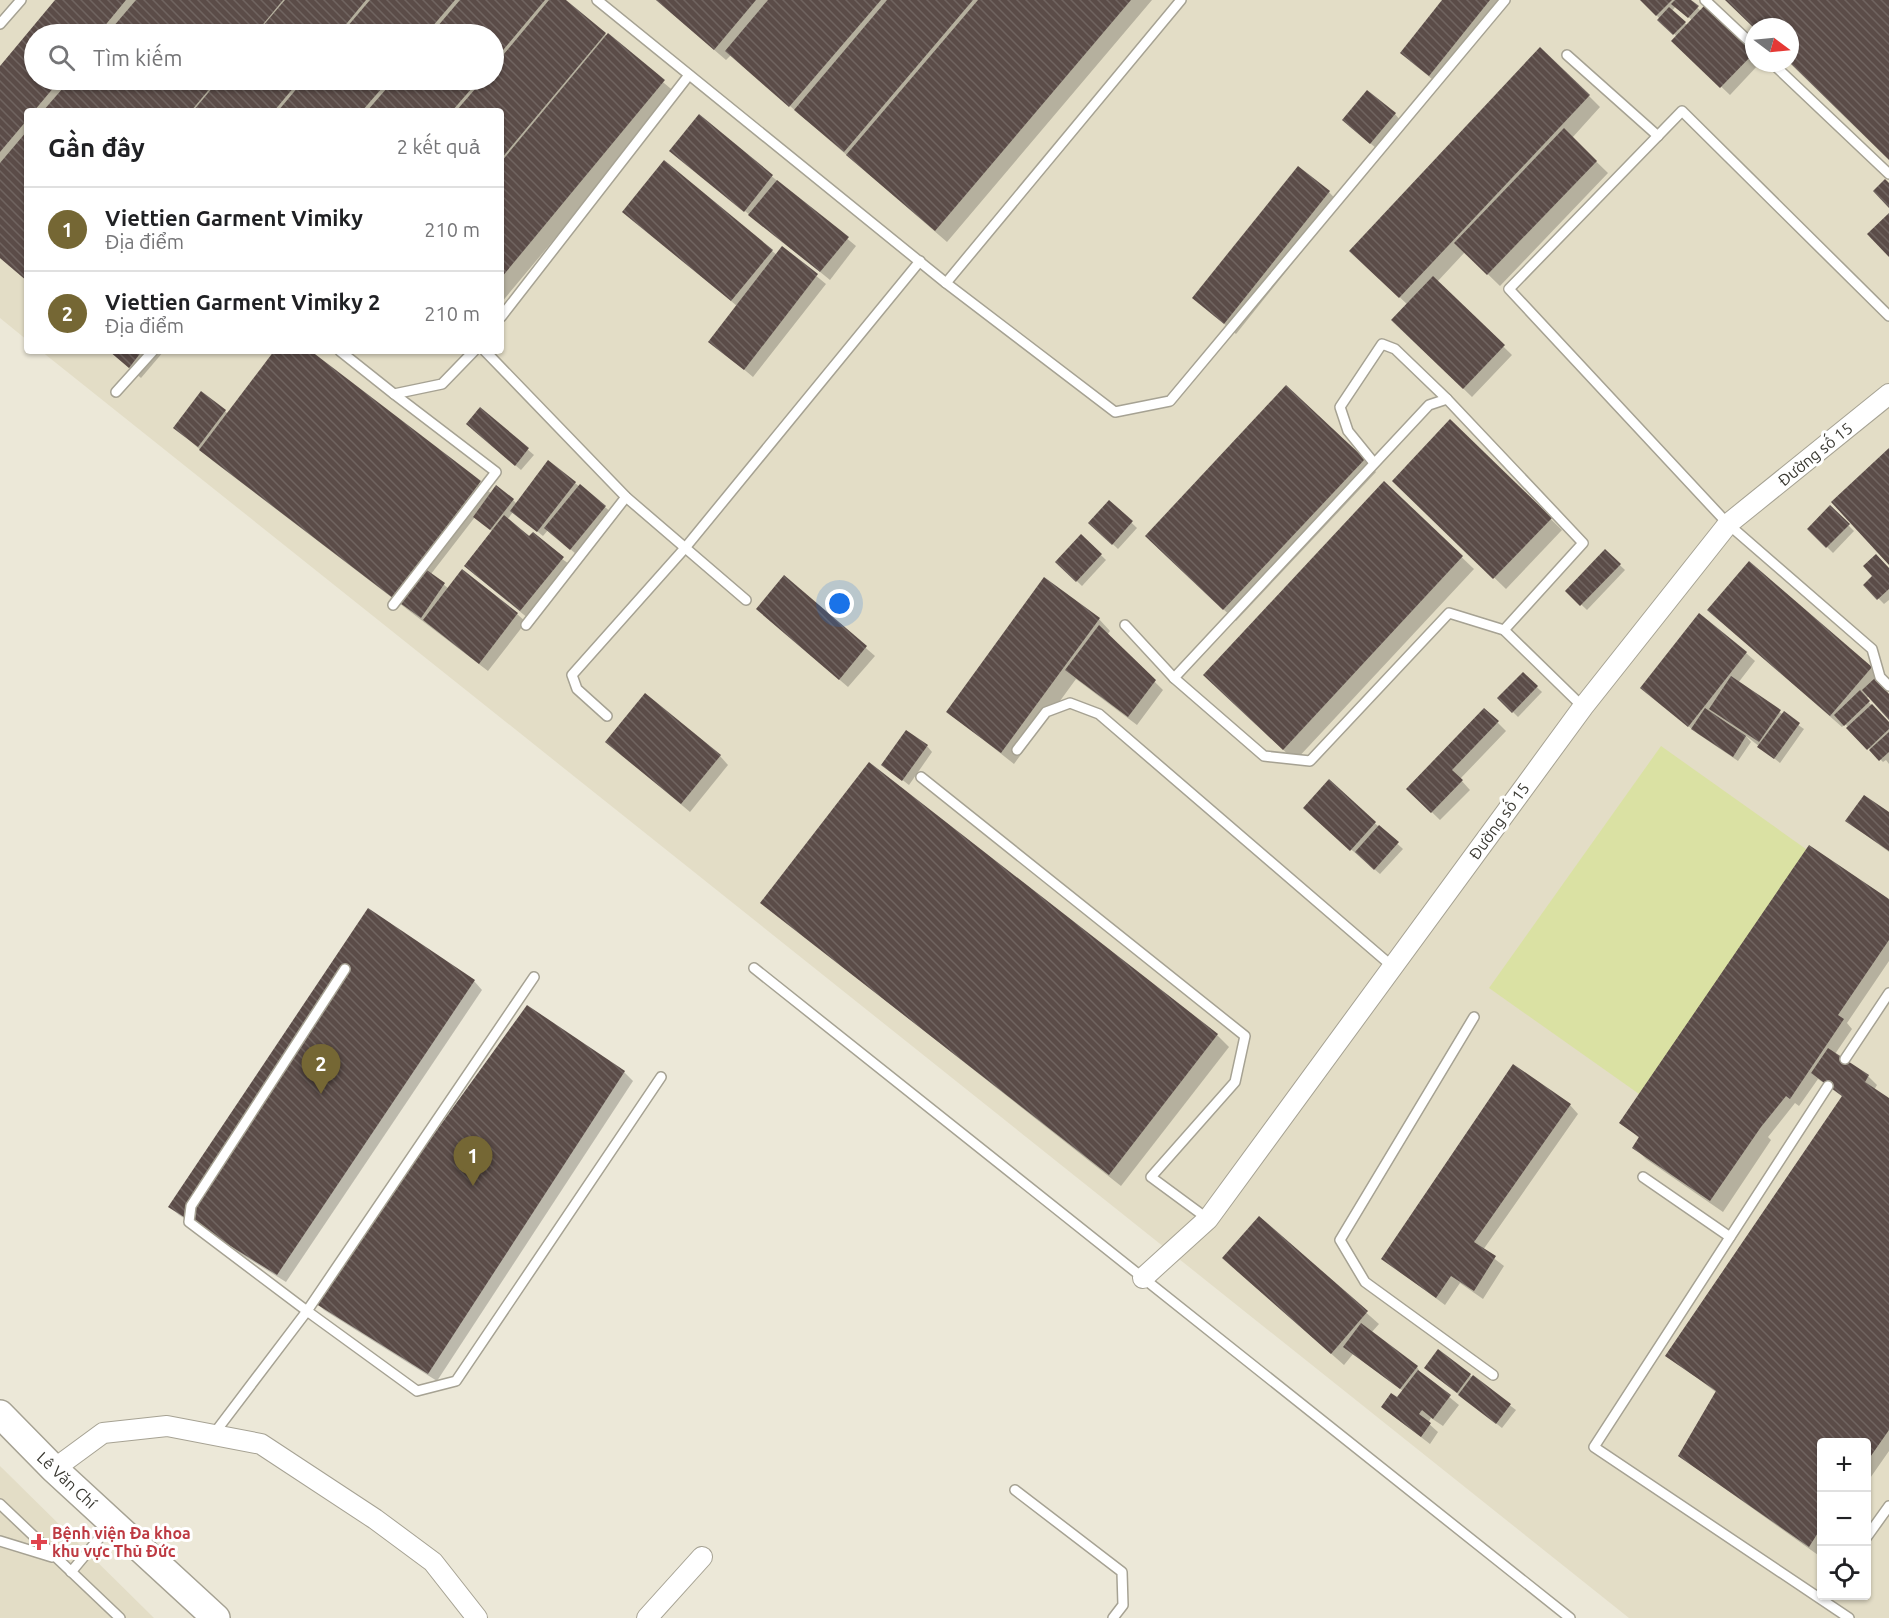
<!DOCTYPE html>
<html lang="vi">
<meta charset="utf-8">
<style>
:root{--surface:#fff;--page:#f2f2f2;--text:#202124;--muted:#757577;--line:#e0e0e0;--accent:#756734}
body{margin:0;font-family:Ubuntu,sans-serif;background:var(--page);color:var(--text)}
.controls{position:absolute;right:18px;bottom:18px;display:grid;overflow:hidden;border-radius:6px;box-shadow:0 2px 4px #0004}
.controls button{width:54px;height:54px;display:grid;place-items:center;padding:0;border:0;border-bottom:2px solid var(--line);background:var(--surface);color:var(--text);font:30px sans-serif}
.compass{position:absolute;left:1745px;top:18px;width:54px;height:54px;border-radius:50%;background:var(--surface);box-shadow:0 2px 4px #0004;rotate:106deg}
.you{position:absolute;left:840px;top:604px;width:21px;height:21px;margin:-15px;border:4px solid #fff;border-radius:50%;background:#1a73e8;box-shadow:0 0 0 9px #1a73e833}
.badge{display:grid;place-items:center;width:39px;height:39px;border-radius:50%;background:var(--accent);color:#fff;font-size:20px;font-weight:700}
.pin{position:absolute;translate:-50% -50px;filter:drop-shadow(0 2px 3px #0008)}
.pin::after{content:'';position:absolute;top:32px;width:21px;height:18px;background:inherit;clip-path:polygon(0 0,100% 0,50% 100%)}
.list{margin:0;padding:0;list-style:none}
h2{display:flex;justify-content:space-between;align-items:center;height:78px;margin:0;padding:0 24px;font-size:26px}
h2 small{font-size:20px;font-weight:400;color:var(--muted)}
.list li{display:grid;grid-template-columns:39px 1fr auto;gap:18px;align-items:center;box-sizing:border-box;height:84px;padding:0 24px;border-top:2px solid var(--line)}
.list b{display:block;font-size:22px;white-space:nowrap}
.list p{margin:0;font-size:20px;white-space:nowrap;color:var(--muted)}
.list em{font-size:20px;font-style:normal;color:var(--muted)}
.icon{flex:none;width:33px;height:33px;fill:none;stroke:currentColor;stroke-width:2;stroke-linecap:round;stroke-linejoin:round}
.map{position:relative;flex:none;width:1889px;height:1618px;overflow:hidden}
.search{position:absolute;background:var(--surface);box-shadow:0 2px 4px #0004;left:24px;top:24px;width:480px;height:66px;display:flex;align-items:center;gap:15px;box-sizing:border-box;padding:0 21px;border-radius:33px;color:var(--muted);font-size:22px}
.panel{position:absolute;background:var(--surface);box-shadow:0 2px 4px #0004;left:24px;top:108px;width:480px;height:246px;border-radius:6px}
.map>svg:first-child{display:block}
.built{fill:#e3ddc6;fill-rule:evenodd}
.pitch{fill:#dae1a3}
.shadow{fill:#0003;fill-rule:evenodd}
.building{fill:url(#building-back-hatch)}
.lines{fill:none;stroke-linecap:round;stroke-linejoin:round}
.service-casing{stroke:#a6a293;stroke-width:12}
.minor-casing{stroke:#a6a293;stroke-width:22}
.secondary-casing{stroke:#a6a293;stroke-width:30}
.service{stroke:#fff;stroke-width:9}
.minor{stroke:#fff;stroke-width:20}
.secondary{stroke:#fff;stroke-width:27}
.health-dot{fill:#e0444e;stroke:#fff;stroke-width:2}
.labels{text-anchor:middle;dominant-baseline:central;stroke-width:6;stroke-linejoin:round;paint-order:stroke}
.street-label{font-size:16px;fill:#393831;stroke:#fff}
.health-label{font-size:16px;font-weight:bold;fill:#be3a42;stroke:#fff;text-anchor:start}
</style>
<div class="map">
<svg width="1889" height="1618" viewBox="0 0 1889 1618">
<defs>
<pattern id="building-back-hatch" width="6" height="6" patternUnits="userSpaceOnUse" patternTransform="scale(1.5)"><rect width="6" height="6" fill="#5b4c48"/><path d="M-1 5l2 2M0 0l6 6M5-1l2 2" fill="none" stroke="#706460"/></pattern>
</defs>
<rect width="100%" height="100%" fill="#ece8d8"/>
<g class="built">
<path d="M0,0h1889v1618h-260l-1588,-1267h460v-240h-474v229l-27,-22zM1754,27h36v36h-36zM34,34h460v46h-460zM1822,1442h44v154h-44z"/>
<path d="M0,1466l154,152h-154z"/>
</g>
<path class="pitch" d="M1661,746l159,113 -171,242 -160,-113z"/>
<g class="shadow">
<path d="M57,0h507l112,93 -175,210v-192h-474v170l-27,-23v-190zM34,34h460v46h-460z"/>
<path d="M656,0h496l-205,242 -216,-187 -5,5z"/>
<path d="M1444,0h61l-67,84 -28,-23z"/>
<path d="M1642,0h47l12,11 4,-3 49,47v8h6l-30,32 -57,-54 4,-4zM1676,6l17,15 -5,5 -16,-15z"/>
<path d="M1589,96l11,11 -28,31 36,35 -108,113 -35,-34 -28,30 75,73 -40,42 -79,-77 15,-15 -45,-42z"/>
<path d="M1395,114l5,6 -24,28 -27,-22z"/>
<path d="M699,116l157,130 -26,34 -159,-129z"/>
<path d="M1329,192l11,12 -104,130 -42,-36z"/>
<path d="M624,212l148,39 5,4 5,-7 44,36 -73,93 -43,-36 27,-35z"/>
<path d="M109,351h55l-23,27z"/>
<path d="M276,351h33l183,143 21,6 4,4 58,-21 36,29 -35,42 -28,-24 -5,6 -30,-24 -6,8 65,46 -43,53 -55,-45 19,-42 -18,-15 -44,57 18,15 68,25 9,8 -38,49 -275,-210 -32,-28 44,-22 3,3z"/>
<path d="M480,409l54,46 -13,15 -48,-40z"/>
<path d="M1450,421l112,109 -56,59 -112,-108z"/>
<path d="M1364,460l12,12 -140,149 -78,-73z"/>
<path d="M1384,483l90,86 -179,192 -78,-74z"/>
<path d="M1110,502l27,26 -19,21 -28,-26z"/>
<path d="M1830,507l24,24 -21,22 -24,-24z"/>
<path d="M1081,536l25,24 -24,26 -25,-24z"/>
<path d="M1605,551l20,19 -38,40 -20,-19z"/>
<path d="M1889,570v30l-5,4 -19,-19 9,-9z"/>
<path d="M784,577l91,79 -27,31 -82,-70z"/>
<path d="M1709,610l162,58 11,12 -3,4 10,11v23l-20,-22 -3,3 23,25v40l-3,-4 -3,2 -38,-38 -3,3z"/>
<path d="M1099,619l11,12 -3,4 56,55 -26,35 -61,-46 -62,85 -66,-52z"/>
<path d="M1746,653l9,8 -17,22 66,46 -24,34 -35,-28 6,7 -13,19 -40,-27 -56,-46z"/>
<path d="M1523,674l19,18 -24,25 -19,-19z"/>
<path d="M1485,710l21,21 -46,48 10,11 -30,30 -32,-31z"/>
<path d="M607,742l113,14 8,9 -38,47z"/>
<path d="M927,746l5,6 -23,33 -26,-20z"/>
<path d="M1329,781l74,68 -23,25 -67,-57z"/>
<path d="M1889,814v38l-42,-31z"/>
<path d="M1889,901v60l-42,62 5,6 -17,25 33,22 9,9 -3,5 15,10v351l-23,33v-42h-44v107l-4,6 -139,-99 38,-63 -50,-38 176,-258 -25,-18 -19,27 -4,-3 -27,34 3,3 -48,72 -77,-53 -12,-12 6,-8 -19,-17z"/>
<path d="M762,903l455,132 12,12 -108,139z"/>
<path d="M474,981l8,9 -196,292 -107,-67 -9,-8z"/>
<path d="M624,1072l9,9 -196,300 -113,-71 -9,-9z"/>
<path d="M1570,1105l8,9 -95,136 21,16 -21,33 -23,-16 -15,22 -62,-46z"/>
<path d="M1259,1218l120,106 -8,9 46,34 4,7 38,31 -16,21 -12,-8 -3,5 10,9 -8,12 -38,-29 11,-24 -50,-37 -9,11 -108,-95z"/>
<path d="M1438,1351l78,59 -14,18 -71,-55z"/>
</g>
<g class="building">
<path d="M55,0h71l-28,34h-64v46h26l-26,31h-7v9l-27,32v-86z"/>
<path d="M136,0h147l-28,34h-148z"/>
<path d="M285,0h81l-28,34h-82z"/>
<path d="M370,0h85l-29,34h-85z"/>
<path d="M460,0h85l-51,61v-27h-63z"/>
<path d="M549,0h17l40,33 -105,126v-48h-45l27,-31h11v-14z"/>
<path d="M656,0h100l-42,50z"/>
<path d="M768,0h113l-92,107 -64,-56z"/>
<path d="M887,0h86l-129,152 -50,-42z"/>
<path d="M978,0h153l-196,231 -89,-76z"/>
<path d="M1442,0h48l-61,76 -29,-23z"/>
<path d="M1640,0h32l-16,16z"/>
<path d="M1675,0h16l8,6 -11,12 -17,-14z"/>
<path d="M1725,0h164v160l-99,-97v-36h-37z"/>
<path d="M1704,6l50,47 -34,35 -49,-47z"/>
<path d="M1669,7l17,15 -13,13 -16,-15z"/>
<path d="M608,33l57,47 -164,198v-116z"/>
<path d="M1540,47l50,48 -191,203 -50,-47z"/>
<path d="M70,80h147l-26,31h-148z"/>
<path d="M219,80h81l-26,31h-81z"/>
<path d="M304,80h85l-27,31h-84z"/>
<path d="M394,80h85l-27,31h-85z"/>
<path d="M1367,90l29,23 -26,31 -28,-24z"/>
<path d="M699,114l74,61 -29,37 -75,-61z"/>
<path d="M1564,128l33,33 -110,114 -33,-32z"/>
<path d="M27,131v150l-27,-23v-95z"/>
<path d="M664,160l109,90 -42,51 -109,-89z"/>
<path d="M1298,166l32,25 -106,133 -32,-26z"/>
<path d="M1885,179l4,4v25l-16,-17z"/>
<path d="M777,180l72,57 -29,35 -72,-57z"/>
<path d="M1889,213v44l-22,-23z"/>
<path d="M782,246l36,28 -74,96 -36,-28z"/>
<path d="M1433,276l72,69 -42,44 -72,-69z"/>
<path d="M109,351h33l-13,17z"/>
<path d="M274,351h37l170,130 -88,117 -194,-148z"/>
<path d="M1286,385l79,74 -142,151 -78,-74z"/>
<path d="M201,391l25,19 -28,37 -25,-19z"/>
<path d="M480,407l49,41 -14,18 -49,-42z"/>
<path d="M1450,419l102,99 -59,61 -101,-98z"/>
<path d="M1889,448v117l-58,-63z"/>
<path d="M548,460l28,22 -39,50 -27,-21z"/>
<path d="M1384,481l79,75 -180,194 -80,-75z"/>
<path d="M580,484l26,22 -36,44 -26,-22z"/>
<path d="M496,485l18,14 -24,31 -17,-13z"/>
<path d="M1109,500l24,21 -21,24 -24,-22z"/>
<path d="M1830,505l20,19 -24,24 -19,-19z"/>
<path d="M504,515l25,21 4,-4 31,25 -44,54 -56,-45z"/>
<path d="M1081,534l21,20 -26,28 -21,-20z"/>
<path d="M1605,549l16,15 -41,42 -15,-15z"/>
<path d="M1876,554l13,14v21l-12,11 -14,-15 9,-9 -9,-10z"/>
<path d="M1749,561l123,106 -42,49 -123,-106z"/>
<path d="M424,568l21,15 -24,35 -21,-15z"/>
<path d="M462,569l56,44 -39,51 -56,-44z"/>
<path d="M784,575l83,71 -28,34 -83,-71z"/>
<path d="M1044,577l56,41 -99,135 -55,-41z"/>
<path d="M1699,613l48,39 -59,75 -48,-39z"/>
<path d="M1099,625l57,55 -28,37 -63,-47z"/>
<path d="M1523,672l15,14 -26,27 -15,-15z"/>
<path d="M1731,676l50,34 -22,32 -50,-33z"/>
<path d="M1875,678l14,16v26l-27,-30z"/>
<path d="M1860,690l10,11 -26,25 -10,-11z"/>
<path d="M645,693l76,62 -40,49 -76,-62z"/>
<path d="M1872,704l17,18v7l-22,21 -21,-22z"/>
<path d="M1484,708l15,13 -47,49 11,10 -32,33 -25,-24z"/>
<path d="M1705,708l41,28 -13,21 -42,-28z"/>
<path d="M1784,711l16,12 -26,36 -17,-12z"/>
<path d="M906,730l22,15 -26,36 -21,-16z"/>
<path d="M1889,732v20l-10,9 -10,-11z"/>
<path d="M869,762l349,272 -109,141 -349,-272z"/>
<path d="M1329,779l47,43 -26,29 -47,-43z"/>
<path d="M1864,795l25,17v39l-44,-30z"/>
<path d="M1379,825l20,17 -25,28 -19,-18z"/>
<path d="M1809,845l80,54v41l-51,75 6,4 -54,80 -4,-3 -25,31 -51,74 -78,-53 7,-11 -20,-14z"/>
<path d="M368,908l107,72 -198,295 -109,-68z"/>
<path d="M527,1005l98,66 -197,303 -115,-72z"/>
<path d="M1828,1048l41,27 -4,7 24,16v332l-23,33v-21l-45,1v85l-12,19 -131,-91 38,-65 -51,-35 177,-260 -31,-23z"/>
<path d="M1513,1064l58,40 -97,138 22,14 -22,35 -23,-15 -15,22 -55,-39z"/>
<path d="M1259,1216l109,95 -37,43 -109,-96z"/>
<path d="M1361,1323l57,43 -18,23 -57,-42z"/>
<path d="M1438,1349l33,25 -14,19 -33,-25z"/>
<path d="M1418,1370l33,25 -18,24 -11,-9 -3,4 12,9 -10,14 -40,-30 10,-14 6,4z"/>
<path d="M1473,1375l38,29 -15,20 -38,-29z"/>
</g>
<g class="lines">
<g class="service-casing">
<g id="service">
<path d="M597,0l349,283 169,129 55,-11 335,-401"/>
<path d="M1705,0l49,46"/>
<path d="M0,24l21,-24"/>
<path d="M1567,55l91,81"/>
<path d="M1772,63l117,111"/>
<path d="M946,283l235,-283"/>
<path d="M1889,316l-207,-205 -173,178 219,235 144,125 8,28 9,9"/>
<path d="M501,317l188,-242"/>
<path d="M340,351l54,43 48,-10 32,-33"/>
<path d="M485,351l141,146 120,103"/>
<path d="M116,392l37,-41"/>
<path d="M1374,463l-26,-32 -8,-24 42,-63 13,5 52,50"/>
<path d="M393,605l103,-133 -102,-78"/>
<path d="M526,625l100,-128"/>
<path d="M1125,625l49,53 90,78 46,5 139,-148 55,17 79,77"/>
<path d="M1174,678l255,-273 18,-6 136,144 -79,87"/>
<path d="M607,716l-30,-27 -5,-14 113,-127 235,-287"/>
<path d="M1017,750l29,-38 24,-9 29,11 294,253"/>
<path d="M921,777l324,259 -10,46 -84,95 57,42"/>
<path d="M754,968l816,650"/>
<path d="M534,977l-227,334 110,80 39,-10 205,-304"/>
<path d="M1474,1017l-134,223 25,42 128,93"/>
<path d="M1845,1059l44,-66"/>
<path d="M1828,1086l-234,361 255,171"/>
<path d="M1643,1177l87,60"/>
<path d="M213,1435l94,-124 -118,-89 2,-16 154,-237"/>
<path d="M1015,1490l107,82 1,33 -10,13"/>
<path d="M0,1504l120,114"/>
<path d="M1866,1538l23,-32"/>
<path d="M0,1541l52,16"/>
<path d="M71,1572l40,-48"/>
</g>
</g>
<g class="minor-casing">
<g id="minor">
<path d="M1143,1278l65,-59 375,-512 145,-183 161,-130"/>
<path d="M54,1469l49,-36 64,-7 94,18 114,75 58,43 44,56"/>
<path d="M647,1618l55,-61"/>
</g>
</g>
<g class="secondary-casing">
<path id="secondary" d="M0,1414l54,55 162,149"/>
</g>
<use href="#service" class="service"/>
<use href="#minor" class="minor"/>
<use href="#secondary" class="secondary"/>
</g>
<path class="health-dot" d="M36 1533h6v6h6v6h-6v6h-6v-6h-6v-6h6z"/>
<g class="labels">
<g class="street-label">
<text transform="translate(1815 454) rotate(-39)">Đường số 15</text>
<text transform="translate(1499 821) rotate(-54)">Đường số 15</text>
<text transform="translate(67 1480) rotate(43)">Lê Văn Chí</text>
</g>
<g class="health-label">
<text x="52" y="1533">Bệnh viện Đa khoa<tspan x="52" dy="18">khu vực Thủ Đức</tspan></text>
</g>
</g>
</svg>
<div class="controls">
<button>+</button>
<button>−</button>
<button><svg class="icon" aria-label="locate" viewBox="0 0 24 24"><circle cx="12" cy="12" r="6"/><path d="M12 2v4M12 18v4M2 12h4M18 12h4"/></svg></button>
</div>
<svg class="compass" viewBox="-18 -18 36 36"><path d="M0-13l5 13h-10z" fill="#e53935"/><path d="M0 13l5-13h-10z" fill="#757577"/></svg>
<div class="you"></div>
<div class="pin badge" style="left:473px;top:1186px">1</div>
<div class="pin badge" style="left:321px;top:1094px">2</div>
<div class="search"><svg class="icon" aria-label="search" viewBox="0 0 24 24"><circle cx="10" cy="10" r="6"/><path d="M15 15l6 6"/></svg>Tìm kiếm</div>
<section class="panel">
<h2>Gần đây<small>2 kết quả</small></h2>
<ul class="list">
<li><span class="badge">1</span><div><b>Viettien Garment Vimiky</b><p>Địa điểm</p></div><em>210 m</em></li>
<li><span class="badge">2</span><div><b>Viettien Garment Vimiky 2</b><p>Địa điểm</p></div><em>210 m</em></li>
</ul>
</section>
</div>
